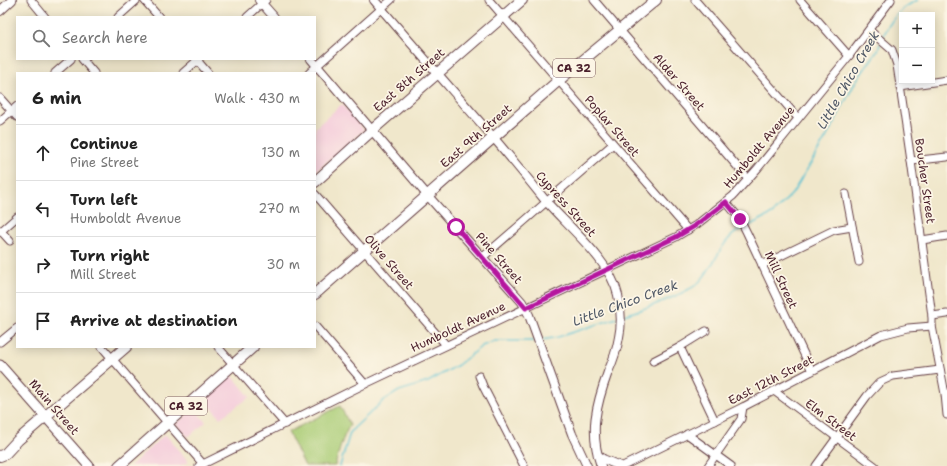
<!DOCTYPE html>
<meta charset="utf-8">
<style>
:root{--surface:#fff;--page:#f6f6f6;--text:#222;--muted:#767676;--line:#e0e0e0}
body{margin:0;font-family:"Shantell Sans",sans-serif;background:var(--page);color:var(--text)}
.controls{position:absolute;right:12px;top:12px;display:grid;overflow:hidden;border-radius:0px;box-shadow:0 2px 10px #0003}
.controls button{width:36px;height:36px;display:grid;place-items:center;padding:0;border:0;border-bottom:1px solid var(--line);background:var(--surface);color:var(--text);font:20px sans-serif}
.stop{position:absolute;width:12px;height:12px;margin:-9px;border:3px solid #b5179e;border-radius:50%;background:#fff}
.stop.end{background:#b5179e;border-color:#fff;box-shadow:0 1px 4px #0008}
.list{margin:0;padding:0;list-style:none}
h2{display:flex;justify-content:space-between;align-items:center;height:52px;margin:0;padding:0 16px;font-size:17px}
h2 small{font-size:13px;font-weight:400;color:var(--muted)}
.list li{display:grid;grid-template-columns:26px 1fr auto;gap:12px;align-items:center;box-sizing:border-box;height:56px;padding:0 16px;border-top:1px solid var(--line)}
.list b{display:block;font-size:15px;white-space:nowrap}
.list p{margin:0;font-size:13px;white-space:nowrap;color:var(--muted)}
.list em{font-size:13px;font-style:normal;color:var(--muted)}
.icon{flex:none;width:22px;height:22px;fill:none;stroke:currentColor;stroke-width:2;stroke-linecap:round;stroke-linejoin:round}
.map{position:relative;flex:none;width:947px;height:466px;overflow:hidden}
.search{position:absolute;background:var(--surface);box-shadow:0 2px 10px #0003;left:16px;top:16px;width:300px;height:44px;display:flex;align-items:center;gap:10px;box-sizing:border-box;padding:0 14px;border-radius:0px;color:var(--muted);font-size:15px}
.panel{position:absolute;background:var(--surface);box-shadow:0 2px 10px #0003;left:16px;top:72px;width:300px;height:276px;border-radius:0px}
.map>svg:first-child{display:block}
.built{fill:#f5cfdc}
.green{fill:#a9cc75;stroke:#7a7650}
.lines{fill:none;stroke-linecap:round;stroke-linejoin:round}
.stream{stroke:#58c2d3;stroke-width:1.5}
.minor-casing{stroke:#633d43;stroke-width:9}
.tertiary-casing{stroke:#633d43;stroke-width:10}
.secondary-casing{stroke:#633d43;stroke-width:11}
.primary-casing{stroke:#633d43;stroke-width:12}
.minor{stroke:#fff;stroke-width:7}
.tertiary{stroke:#fff;stroke-width:8}
.secondary{stroke:#fff;stroke-width:9}
.primary{stroke:#fff;stroke-width:10}
.route{stroke:#b5179e;stroke-width:5}
.labels{text-anchor:middle;dominant-baseline:central;stroke-width:3.5;stroke-linejoin:round;paint-order:stroke}
.shield{fill:#fcf5e5;stroke:#7f5f63;stroke-width:1}
.shield-label{font-size:11px;font-weight:bold;fill:#4a1f2b}
.street-label{font-size:12px;fill:#4a1f2b;stroke:#fcf5e5}
.water-label{font-size:13px;font-style:italic;fill:#4f5866;stroke:#fcf5e5}
</style>
<div class="map">
<svg width="947" height="466" viewBox="0 0 947 466">
<rect width="100%" height="100%" fill="#fcf5e5"/>
<filter id="ink" filterUnits="userSpaceOnUse"><feTurbulence type="fractalNoise" baseFrequency=".025" numOctaves="2"/><feDisplacementMap in="SourceGraphic" scale="8" xChannelSelector="R" yChannelSelector="G"/><feConvolveMatrix kernelMatrix="1 2 1 2 8 2 1 2 1" color-interpolation-filters="sRGB"/></filter>
<filter id="wash" filterUnits="userSpaceOnUse"><feTurbulence type="fractalNoise" baseFrequency=".012" numOctaves="4" result="noise"/><feDisplacementMap in="SourceGraphic" scale="16" xChannelSelector="R" yChannelSelector="G"/><feGaussianBlur stdDeviation="0.9" result="paint"/><feColorMatrix in="noise" values="0 0 0 0 0 0 0 0 0 0 0 0 0 0 0 0 0 1.4 0 .05"/><feComposite in="paint" operator="in"/></filter>
<g filter="url(#wash)">
<rect width="100%" height="100%" fill="#f0e7cb"/>
<g class="built">
<path d="M342,104l22,26 -49,42v-44z"/>
<path d="M232,375l18,22 -30,21 -15,-19z"/>
<path d="M194,409l12,13 -18,15 -12,-13z"/>
<path d="M165,434l24,28 -10,4h-49z"/>
</g>
<path class="green" d="M340,406l10,19c-8,13 -11,26 -15,41h-30l-17,-34z"/>
<g class="lines">
<g class="stream">
<path d="M882,39c7,-17 19,-32 36,-39"/>
<path d="M746,227l26,-13 20,-20 34,-56 30,-57 22,-31 2,-6"/>
<path d="M624,315c20,-6 39,-13 58,-22 5,-3 10,-5 14,-8 19,-15 23,-46 46,-56"/>
<path d="M542,340l16,-3 59,-19"/>
<path d="M340,466l10,-33 4,-5 29,-27 16,-10 29,-9 30,-17 24,-19 13,-5h39"/>
</g>
</g>
</g>
<g filter="url(#ink)">
<g class="lines">
<g class="minor-casing">
<g id="minor">
<path d="M31,0l14,17"/>
<path d="M144,0l15,17"/>
<path d="M489,0l199,230"/>
<path d="M594,0l154,179"/>
<path d="M695,0l103,118"/>
<path d="M800,0l49,56"/>
<path d="M118,17l19,-17"/>
<path d="M247,17l19,-17"/>
<path d="M869,30l23,20 5,15 14,96 21,155v10l13,68 2,21"/>
<path d="M82,59l12,14"/>
<path d="M196,59l12,14"/>
<path d="M55,73l16,-14"/>
<path d="M183,73l16,-14"/>
<path d="M309,73l82,-73"/>
<path d="M900,87l47,-7"/>
<path d="M0,98l17,19"/>
<path d="M0,121l17,-15"/>
<path d="M911,161l36,-4"/>
<path d="M315,194l131,151"/>
<path d="M846,194l13,68"/>
<path d="M726,202l14,17 7,14 65,138"/>
<path d="M0,230l10,11"/>
<path d="M0,232l17,-15"/>
<path d="M922,240l25,-4"/>
<path d="M483,257l130,-113"/>
<path d="M762,265l72,-35 18,-3"/>
<path d="M932,316l15,-2"/>
<path d="M315,326l50,58"/>
<path d="M0,342l17,-14"/>
<path d="M102,347l101,117"/>
<path d="M218,347l67,77"/>
<path d="M680,347l35,74"/>
<path d="M653,361l27,-14 26,-16"/>
<path d="M479,376l4,10 41,80"/>
<path d="M774,391l101,75"/>
<path d="M687,434l44,32"/>
<path d="M199,466l166,-82 311,-147 20,-12 37,-29 25,-28 91,-112 42,-56"/>
<path d="M623,466l120,-59 138,-72 27,-7 24,-2"/>
<path d="M708,466l33,-47 2,-12"/>
<path d="M816,466l51,-70 13,-14 13,-6 47,-6"/>
</g>
</g>
<g class="tertiary-casing">
<g id="tertiary">
<path d="M259,0l15,17"/>
<path d="M374,0c39,46 79,91 119,137 18,21 35,42 52,63 23,27 65,60 73,95 3,14 4,28 1,42 -2,12 -6,24 -11,35 -12,33 -19,60 -7,94"/>
<path d="M0,11l12,-11"/>
<path d="M311,59l117,137 94,106 7,13 43,119 15,32"/>
<path d="M598,455l5,4 17,7"/>
</g>
</g>
<g class="secondary-casing">
<path id="secondary" d="M0,365l89,101"/>
</g>
<g class="primary-casing">
<g id="primary">
<path d="M315,182l63,-57 144,-125"/>
<path d="M315,294l243,-213 98,-81"/>
<path d="M0,456l5,-2 13,-14 108,-93"/>
<path d="M119,466l134,-119"/>
</g>
</g>
<use href="#minor" class="minor"/>
<use href="#tertiary" class="tertiary"/>
<use href="#secondary" class="secondary"/>
<use href="#primary" class="primary"/>
</g>
</g>
<g class="lines" filter="url(#ink)">
<path class="route" d="M456,227l70,81 150,-71 20,-12 30,-23 14,17"/>
</g>
<g class="labels">
<g class="shield">
<rect x="553" y="59" width="42" height="18" rx="3"/>
<rect x="165" y="397" width="42" height="18" rx="3"/>
</g>
<g class="shield-label">
<text x="574" y="68">CA 32</text>
<text x="186" y="406">CA 32</text>
</g>
<g class="street-label">
<text transform="translate(409 80) rotate(-41)">East 8th Street</text>
<text transform="translate(679 82) rotate(49)">Alder Street</text>
<text transform="translate(612 126) rotate(49)">Poplar Street</text>
<text transform="translate(476 136) rotate(-41)">East 9th Street</text>
<text transform="translate(759 147) rotate(-50)">Humboldt Avenue</text>
<text transform="translate(925 181) rotate(82)">Boucher Street</text>
<text transform="translate(566 204) rotate(48)">Cypress Street</text>
<text transform="translate(499 258) rotate(49)">Pine Street</text>
<text transform="translate(389 262) rotate(49)">Olive Street</text>
<text transform="translate(781 280) rotate(65)">Mill Street</text>
<text transform="translate(458 327) rotate(-25)">Humboldt Avenue</text>
<text transform="translate(771 380) rotate(-27)">East 12th Street</text>
<text transform="translate(54 407) rotate(49)">Main Street</text>
<text transform="translate(831 420) rotate(37)">Elm Street</text>
</g>
<g class="water-label">
<text transform="translate(848 80) rotate(-60)">Little Chico Creek</text>
<text transform="translate(625 303) rotate(-20)">Little Chico Creek</text>
</g>
</g>
</svg>
<div class="controls">
<button>+</button>
<button>−</button>
</div>
<div class="stop" style="left:456px;top:227px"></div>
<div class="stop end" style="left:740px;top:219px"></div>
<div class="search"><svg class="icon" aria-label="search" viewBox="0 0 24 24"><circle cx="10" cy="10" r="6"/><path d="M15 15l6 6"/></svg>Search here</div>
<section class="panel">
<h2>6 min<small>Walk · 430 m</small></h2>
<ul class="list">
<li><svg class="icon" aria-label="ahead" viewBox="0 0 24 24"><path d="M12 20V5M6 11l6-6 6 6"/></svg><div><b>Continue</b><p>Pine Street</p></div><em>130 m</em></li>
<li><svg class="icon" aria-label="left" viewBox="0 0 24 24"><path d="M17 20v-9H6M10 6l-5 5 5 5"/></svg><div><b>Turn left</b><p>Humboldt Avenue</p></div><em>270 m</em></li>
<li><svg class="icon" aria-label="right" viewBox="0 0 24 24"><path d="M7 20v-9h11M14 6l5 5-5 5"/></svg><div><b>Turn right</b><p>Mill Street</p></div><em>30 m</em></li>
<li><svg class="icon" aria-label="arrive" viewBox="0 0 24 24"><path d="M6 21V4h12l-3 4 3 4H6"/></svg><div><b>Arrive at destination</b></div></li>
</ul>
</section>
</div>
